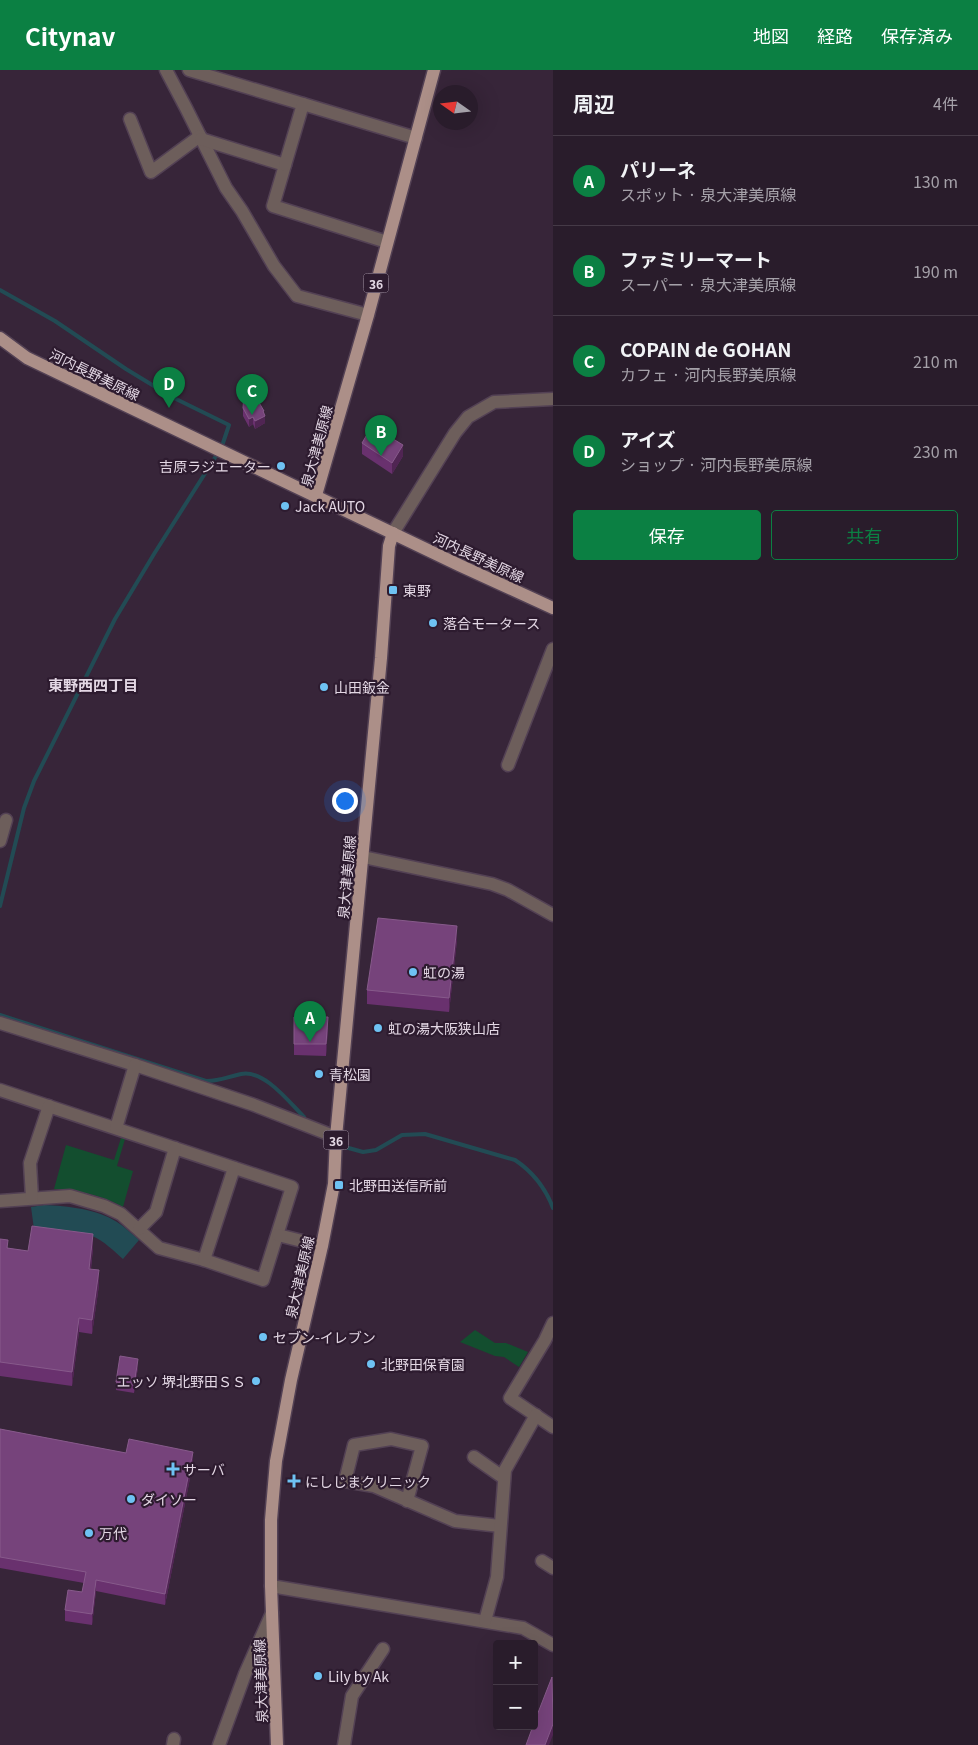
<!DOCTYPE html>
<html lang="ja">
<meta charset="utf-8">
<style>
:root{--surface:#291c2b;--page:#312533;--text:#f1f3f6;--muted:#a5a1a9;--line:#453a47;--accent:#0b8043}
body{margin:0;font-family:Georgia,"Noto Sans JP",serif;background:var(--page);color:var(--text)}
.controls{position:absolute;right:15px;bottom:15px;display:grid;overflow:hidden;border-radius:5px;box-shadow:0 5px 20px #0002}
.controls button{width:45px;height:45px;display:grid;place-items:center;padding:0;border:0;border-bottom:1px solid var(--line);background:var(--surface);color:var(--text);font:25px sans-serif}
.compass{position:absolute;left:433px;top:15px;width:45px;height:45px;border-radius:50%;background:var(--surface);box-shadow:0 5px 20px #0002;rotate:284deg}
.you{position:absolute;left:344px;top:730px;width:18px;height:18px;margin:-12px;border:4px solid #fff;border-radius:50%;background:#1a73e8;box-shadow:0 0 0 8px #1a73e833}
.badge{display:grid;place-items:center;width:32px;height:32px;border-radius:50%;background:var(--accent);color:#fff;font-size:16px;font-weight:700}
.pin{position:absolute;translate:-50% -41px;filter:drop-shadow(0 1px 2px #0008)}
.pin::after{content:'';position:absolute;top:26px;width:18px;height:15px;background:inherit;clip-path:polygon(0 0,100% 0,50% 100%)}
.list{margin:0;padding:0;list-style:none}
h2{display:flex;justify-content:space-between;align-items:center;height:65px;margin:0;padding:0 20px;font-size:21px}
h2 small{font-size:16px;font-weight:400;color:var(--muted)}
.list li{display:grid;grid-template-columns:32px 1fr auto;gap:15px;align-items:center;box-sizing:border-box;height:90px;padding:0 20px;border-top:1px solid var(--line)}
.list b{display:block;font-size:19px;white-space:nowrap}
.list p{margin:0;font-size:16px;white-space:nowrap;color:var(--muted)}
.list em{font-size:16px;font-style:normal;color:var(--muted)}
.actions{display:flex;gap:10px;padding:15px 20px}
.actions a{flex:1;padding:11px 0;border:1px solid var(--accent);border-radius:5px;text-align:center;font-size:18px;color:var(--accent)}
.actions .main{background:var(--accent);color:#fff}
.map{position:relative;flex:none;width:553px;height:1675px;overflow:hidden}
header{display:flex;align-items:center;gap:30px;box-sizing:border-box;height:70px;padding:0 25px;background:var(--accent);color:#fff}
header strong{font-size:24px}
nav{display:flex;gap:28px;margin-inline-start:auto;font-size:18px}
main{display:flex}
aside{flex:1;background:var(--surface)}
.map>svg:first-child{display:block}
.green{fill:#134e2f}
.water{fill:#224b54}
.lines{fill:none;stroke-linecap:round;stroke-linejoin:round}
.stream{stroke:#224b54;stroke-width:4}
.minor-casing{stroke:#534154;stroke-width:15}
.major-casing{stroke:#534154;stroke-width:15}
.minor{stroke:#6d5e5b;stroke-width:12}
.major{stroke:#ac8f88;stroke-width:12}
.wall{fill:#69316e}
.shaded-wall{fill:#502553}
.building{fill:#76437b;stroke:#875a8b}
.poi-dot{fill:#6ec2f3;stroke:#2d1b2f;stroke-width:2}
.labels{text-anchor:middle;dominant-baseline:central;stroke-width:4.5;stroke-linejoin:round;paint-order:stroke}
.shield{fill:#2d1b2f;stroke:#ac9fae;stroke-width:1}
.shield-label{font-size:12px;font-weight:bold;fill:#e3d7e4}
.street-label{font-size:14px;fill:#e3d7e4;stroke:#2d1b2f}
.poi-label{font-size:14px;fill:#e3d7e4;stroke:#2d1b2f;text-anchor:start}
.neighbourhood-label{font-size:15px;font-weight:bold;fill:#e3d7e4;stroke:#2d1b2f}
</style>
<header>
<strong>Citynav</strong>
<nav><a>地図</a><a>経路</a><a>保存済み</a></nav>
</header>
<main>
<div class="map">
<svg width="553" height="1675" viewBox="0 0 553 1675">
<rect width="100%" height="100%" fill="#372539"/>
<g class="green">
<path d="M121,1068l4,1 -8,27 16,5 -10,36c-22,-12 -45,-17 -69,-18l12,-44 48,15z"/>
<path d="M475,1260l20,13h11l22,9 -9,15 -15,-10 -9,-1 -35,-14z"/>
</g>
<path class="water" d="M44,1135c24,1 53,4 73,17 8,5 15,12 22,18l-16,19c-9,-8 -19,-18 -31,-23 -18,-7 -39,-7 -58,-7l-3,-22z"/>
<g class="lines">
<g class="stream">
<path d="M0,220l55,31 71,48 46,28 57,28 -6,18"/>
<path d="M0,836l24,-98 10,-27 81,-162 39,-65 62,-98"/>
<path d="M0,945l206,66c16,0 20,-4 35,-7 23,-5 48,28 63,43"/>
<path d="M345,1077l18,5 13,-2 26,-15 23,-1 90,26c18,12 30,27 38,48"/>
</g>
<g class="minor-casing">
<g id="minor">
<path d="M166,0l20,38 40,80 16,23 32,55 23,30 71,19"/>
<path d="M189,0l114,34"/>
<path d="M130,49l21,53 49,-36"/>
<path d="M201,69l84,26 -12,41 114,36"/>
<path d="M285,95l18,-61 113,34"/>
<path d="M393,463l62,-100 13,-16 26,-15 59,-3"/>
<path d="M508,695l45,-116"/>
<path d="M0,771l6,-21"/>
<path d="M363,787l129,27 16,6 45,25"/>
<path d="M0,953l135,42 119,40 82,32"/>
<path d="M0,1020l292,97 -29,93 -59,-20 -45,-12 -38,-34 -17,-8 -34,-10 -70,5"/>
<path d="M116,1058l19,-63"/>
<path d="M32,1128l-2,-35 19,-57"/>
<path d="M139,1159l17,-17 19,-64"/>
<path d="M278,1165l44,11"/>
<path d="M204,1190l30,-92"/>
<path d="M553,1253l-8,17 -35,58 43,29"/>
<path d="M474,1387l30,21"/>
<path d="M407,1431l15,-55 -31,-7 -37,6 -9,36 29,5 81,35 45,5"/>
<path d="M542,1491l11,7"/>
<path d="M271,1516l252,42 30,17"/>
<path d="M485,1551l12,-44 8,-107 31,-55"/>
<path d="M173,1675l1,-6"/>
<path d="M219,1675l26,-71 27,-61"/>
<path d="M344,1675l8,-49 31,-47"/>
</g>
</g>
<g class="major-casing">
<g id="major">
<path d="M0,268l27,20 432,207 94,43"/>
<path d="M316,425l52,-180 66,-245"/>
<path d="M277,1675l-6,-159v-66l5,-59 15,-81 31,-134 12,-62 2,-47 45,-479 8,-112 4,-13"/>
</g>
</g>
<use href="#minor" class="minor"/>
<use href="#major" class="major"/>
</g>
<g class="wall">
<path d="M243,338l21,6 1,9 -10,6 -2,-5 -4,3 -6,-11z"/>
<path d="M362,373l41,13 -11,18 -30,-20z"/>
<path d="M457,870l-8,72 -82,-8v-14z"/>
<path d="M294,947l34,11 -2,28 -32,-1z"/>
<path d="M0,1169l8,9 20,3 65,-3 -2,21 8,16 -7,49 -13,-2 -7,54 -72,-10z"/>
<path d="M138,1297l-4,26 -18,-3v-8z"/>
<path d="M0,1359l126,24 67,10 -28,142 -69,-14 -4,34 -27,-4v-11l17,-18 2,-9 -84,-15z"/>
</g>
<g class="shaded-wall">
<path d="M263,341h1l1,12 -10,6v-8z"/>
<path d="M253,347v7l-4,3v-8z"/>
<path d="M403,375v11l-11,18v-11z"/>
<path d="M457,856v14l-8,72v-14z"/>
<path d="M328,947v11l-2,28v-12z"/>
<path d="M93,1164v14l-4,35v-14z"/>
<path d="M99,1200v15l-7,49v-14z"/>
<path d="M79,1248v14l-7,54v-14z"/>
<path d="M138,1289v8l-4,26v-8z"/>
<path d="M193,1382v11l-28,142v-11z"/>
<path d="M96,1510v11l-4,34v-11z"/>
<path d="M553,1654v11l-4,10h-4z"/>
</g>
<g class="building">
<path d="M251,319l13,22h-1l2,5 -10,5 -2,-4 -4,2 -6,-11 1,-14z"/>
<path d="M372,356l31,19 -11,18 -30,-20z"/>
<path d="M378,848l79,8 -8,72 -82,-8z"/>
<path d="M294,947h34l-2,27h-32z"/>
<path d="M32,1156l61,8 -4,35 10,1 -7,50 -13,-2 -7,54 -72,-10v-123l8,1 -1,8 21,3z"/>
<path d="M120,1286l18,3 -4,26 -18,-3z"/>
<path d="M0,1359l126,24 3,-14 64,13 -28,142 -69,-14 -4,34 -27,-4 3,-20 14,2 4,-20 -86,-15z"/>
<path d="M552,1607l1,47 -8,21h-19l7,-19h1v-3z"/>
</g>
<g class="poi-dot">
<circle cx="281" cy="396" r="5"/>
<circle cx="285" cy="436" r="5"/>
<rect x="388" y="515" width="10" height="10" rx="2.5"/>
<circle cx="433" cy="553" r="5"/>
<circle cx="324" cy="617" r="5"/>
<circle cx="413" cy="902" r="5"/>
<circle cx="378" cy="958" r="5"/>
<circle cx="319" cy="1004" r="5"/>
<rect x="334" y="1110" width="10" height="10" rx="2.5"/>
<circle cx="263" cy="1267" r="5"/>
<circle cx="371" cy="1294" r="5"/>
<circle cx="256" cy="1311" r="5"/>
<path d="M170.5 1391.5h5v5h5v5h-5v5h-5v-5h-5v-5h5z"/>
<path d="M291.5 1403.5h5v5h5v5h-5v5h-5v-5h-5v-5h5z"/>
<circle cx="131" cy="1429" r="5"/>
<circle cx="89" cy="1463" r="5"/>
<circle cx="318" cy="1606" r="5"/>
</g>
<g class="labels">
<g class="shield">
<rect x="363.5" y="203.5" width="25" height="19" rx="4"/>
<rect x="323.5" y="1060.5" width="25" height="19" rx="4"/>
</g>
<g class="shield-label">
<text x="376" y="213">36</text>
<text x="336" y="1070">36</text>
</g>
<g class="street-label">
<text transform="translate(95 304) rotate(26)">河内長野美原線</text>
<text transform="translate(316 376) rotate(-75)">泉大津美原線</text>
<text transform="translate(479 487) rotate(25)">河内長野美原線</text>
<text transform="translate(346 807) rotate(-85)">泉大津美原線</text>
<text transform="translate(299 1207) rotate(-77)">泉大津美原線</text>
<text transform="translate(260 1611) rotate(-92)">泉大津美原線</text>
</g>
<g class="poi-label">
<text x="271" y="396" text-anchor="end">吉原ラジエーター</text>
<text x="295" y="436">Jack AUTO</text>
<text x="403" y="520">東野</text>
<text x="443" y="553">落合モータース</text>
<text x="334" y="617">山田鈑金</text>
<text x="423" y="902">虹の湯</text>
<text x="388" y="958">虹の湯大阪狭山店</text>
<text x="329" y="1004">青松園</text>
<text x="349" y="1115">北野田送信所前</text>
<text x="273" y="1267">セブン-イレブン</text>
<text x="381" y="1294">北野田保育園</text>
<text x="246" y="1311" text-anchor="end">エッソ 堺北野田ＳＳ</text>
<text x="183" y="1399">サーバ</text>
<text x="305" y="1411">にしじまクリニック</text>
<text x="141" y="1429">ダイソー</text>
<text x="99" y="1463">万代</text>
<text x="328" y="1606">Lily by Ak</text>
</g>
<g class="neighbourhood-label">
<text x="93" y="614">東野西四丁目</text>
</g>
</g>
</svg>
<div class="controls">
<button>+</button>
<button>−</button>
</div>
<svg class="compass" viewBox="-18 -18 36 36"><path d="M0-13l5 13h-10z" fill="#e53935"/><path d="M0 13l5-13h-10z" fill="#a5a1a9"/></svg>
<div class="you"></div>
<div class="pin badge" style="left:310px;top:972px">A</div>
<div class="pin badge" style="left:381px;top:386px">B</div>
<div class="pin badge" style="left:252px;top:345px">C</div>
<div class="pin badge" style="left:169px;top:338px">D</div>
</div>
<aside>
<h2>周辺<small>4件</small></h2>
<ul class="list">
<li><span class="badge">A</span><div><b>パリーネ</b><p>スポット · 泉大津美原線</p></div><em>130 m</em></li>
<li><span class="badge">B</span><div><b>ファミリーマート</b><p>スーパー · 泉大津美原線</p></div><em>190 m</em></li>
<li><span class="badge">C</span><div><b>COPAIN de GOHAN</b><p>カフェ · 河内長野美原線</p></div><em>210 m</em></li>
<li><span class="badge">D</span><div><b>アイズ</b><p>ショップ · 河内長野美原線</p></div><em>230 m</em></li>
</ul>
<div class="actions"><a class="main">保存</a><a>共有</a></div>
</aside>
</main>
